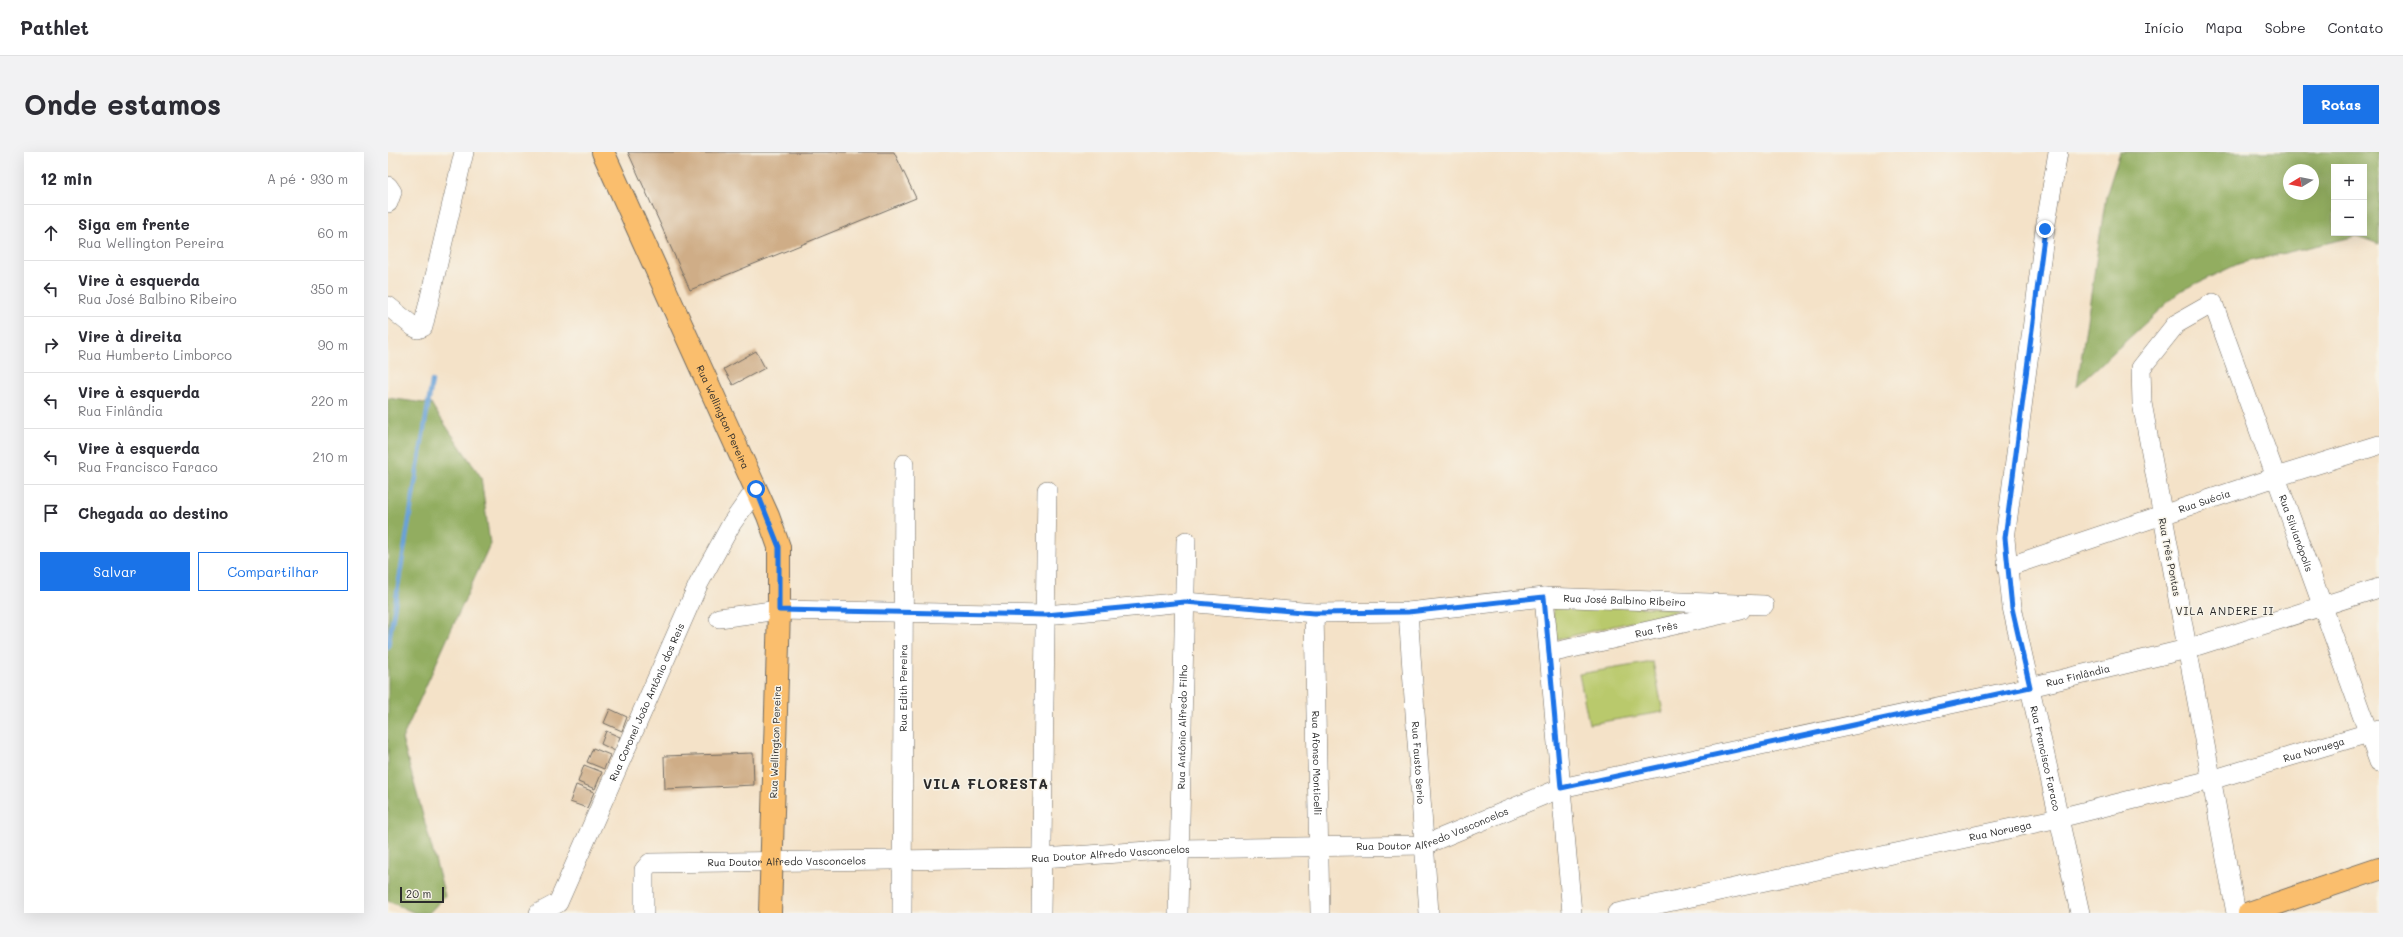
<!DOCTYPE html>
<html lang="pt">
<meta charset="utf-8">
<style>
:root{--surface:#fff;--page:#f2f2f3;--text:#2b2b33;--muted:#7c7c81;--line:#e1e1e2;--accent:#1a73e8}
body{margin:0;font-family:Mali,sans-serif;background:var(--page);color:var(--text)}
.controls{position:absolute;right:12px;top:12px;display:grid;overflow:hidden;border-radius:0px;box-shadow:0 4px 16px #0002}
.controls button{width:36px;height:36px;display:grid;place-items:center;padding:0;border:0;border-bottom:1px solid var(--line);background:var(--surface);color:var(--text);font:20px sans-serif}
.compass{position:absolute;left:1895px;top:12px;width:36px;height:36px;border-radius:50%;background:var(--surface);box-shadow:0 4px 16px #0002;rotate:260deg}
.scale{position:absolute;left:12px;bottom:10px;width:44px;box-sizing:border-box;padding-left:4px;border:2px solid #2b2b2b;border-top:0;font-size:11px;line-height:14px;white-space:nowrap;color:#2b2b2b;-webkit-text-stroke:3px #f7f3e8;paint-order:stroke}
.stop{position:absolute;width:12px;height:12px;margin:-9px;border:3px solid #1a73e8;border-radius:50%;background:#fff}
.stop.end{background:#1a73e8;border-color:#fff;box-shadow:0 1px 4px #0008}
.list{margin:0;padding:0;list-style:none}
h2{display:flex;justify-content:space-between;align-items:center;height:52px;margin:0;padding:0 16px;font-size:17px}
h2 small{font-size:13px;font-weight:400;color:var(--muted)}
.list li{display:grid;grid-template-columns:26px 1fr auto;gap:12px;align-items:center;box-sizing:border-box;height:56px;padding:0 16px;border-top:1px solid var(--line)}
.list b{display:block;font-size:15px;white-space:nowrap}
.list p{margin:0;font-size:13px;white-space:nowrap;color:var(--muted)}
.list em{font-size:13px;font-style:normal;color:var(--muted)}
.actions{display:flex;gap:8px;padding:12px 16px}
.actions a{flex:1;padding:9px 0;border:1px solid var(--accent);border-radius:0px;text-align:center;font-size:14px;color:var(--accent)}
.actions .main{background:var(--accent);color:#fff}
.icon{flex:none;width:22px;height:22px;fill:none;stroke:currentColor;stroke-width:2;stroke-linecap:round;stroke-linejoin:round}
.map{position:relative;flex:none;width:1991px;height:761px;overflow:hidden;border-radius:0px}
header{display:flex;align-items:center;gap:24px;box-sizing:border-box;height:56px;padding:0 20px;background:var(--surface);border-bottom:1px solid var(--line)}
header strong{font-size:19px}
nav{display:flex;gap:22px;margin-inline-start:auto;font-size:14px}
.intro{display:flex;align-items:center;justify-content:space-between;box-sizing:border-box;height:96px;padding:0 24px}
h1{margin:0;font-size:28px}
.button{padding:10px 18px;border-radius:0px;background:var(--accent);color:#fff;font-size:14px;font-weight:700}
main{display:flex;gap:24px;padding:0 24px}
aside{flex:1;background:var(--surface);border-radius:0px;box-shadow:0 4px 16px #0002}
.map>svg:first-child{display:block}
.green{fill:#b9c96c;stroke:#727a4c}
.forest{fill:#92ad60;stroke:#5e6c46;fill-rule:evenodd}
.lines{fill:none;stroke-linecap:round;stroke-linejoin:round}
.stream{stroke:#69a2d8;stroke-width:4.5}
.building{fill:#cfad87}
.minor-casing{stroke:#716b62;stroke-width:20}
.major-casing{stroke:#716b62;stroke-width:24}
.minor{stroke:#fff;stroke-width:19}
.major{stroke:#fabe6d;stroke-width:22}
.route{stroke:#1a73e8;stroke-width:5}
.labels{text-anchor:middle;dominant-baseline:central;stroke-width:3;stroke-linejoin:round;paint-order:stroke}
.street-label{font-size:10px;fill:#2b2b2b;stroke:#f7f3e8}
.neighbourhood-label{font-size:11px;letter-spacing:1px;fill:#2b2b2b;stroke:#f7f3e8}
.district-label{font-size:14px;font-weight:bold;letter-spacing:1px;fill:#2b2b2b;stroke:#f7f3e8}
</style>
<header>
<strong>Pathlet</strong>
<nav><a>Início</a><a>Mapa</a><a>Sobre</a><a>Contato</a></nav>
</header>
<div class="intro"><h1>Onde estamos</h1><a class="button">Rotas</a></div>
<main>
<aside>
<h2>12 min<small>A pé · 930 m</small></h2>
<ul class="list">
<li><svg class="icon" aria-label="ahead" viewBox="0 0 24 24"><path d="M12 20V5M6 11l6-6 6 6"/></svg><div><b>Siga em frente</b><p>Rua Wellington Pereira</p></div><em>60 m</em></li>
<li><svg class="icon" aria-label="left" viewBox="0 0 24 24"><path d="M17 20v-9H6M10 6l-5 5 5 5"/></svg><div><b>Vire à esquerda</b><p>Rua José Balbino Ribeiro</p></div><em>350 m</em></li>
<li><svg class="icon" aria-label="right" viewBox="0 0 24 24"><path d="M7 20v-9h11M14 6l5 5-5 5"/></svg><div><b>Vire à direita</b><p>Rua Humberto Limborco</p></div><em>90 m</em></li>
<li><svg class="icon" aria-label="left" viewBox="0 0 24 24"><path d="M17 20v-9H6M10 6l-5 5 5 5"/></svg><div><b>Vire à esquerda</b><p>Rua Finlândia</p></div><em>220 m</em></li>
<li><svg class="icon" aria-label="left" viewBox="0 0 24 24"><path d="M17 20v-9H6M10 6l-5 5 5 5"/></svg><div><b>Vire à esquerda</b><p>Rua Francisco Faraco</p></div><em>210 m</em></li>
<li><svg class="icon" aria-label="arrive" viewBox="0 0 24 24"><path d="M6 21V4h12l-3 4 3 4H6"/></svg><div><b>Chegada ao destino</b></div></li>
</ul>
<div class="actions"><a class="main">Salvar</a><a>Compartilhar</a></div>
</aside>
<div class="map">
<svg width="1991" height="761" viewBox="0 0 1991 761">
<rect width="100%" height="100%" fill="#f7f3e8"/>
<filter id="ink" filterUnits="userSpaceOnUse"><feTurbulence type="fractalNoise" baseFrequency=".025" numOctaves="2"/><feDisplacementMap in="SourceGraphic" scale="8" xChannelSelector="R" yChannelSelector="G"/><feConvolveMatrix kernelMatrix="1 2 1 2 8 2 1 2 1" color-interpolation-filters="sRGB"/></filter>
<filter id="wash" filterUnits="userSpaceOnUse"><feTurbulence type="fractalNoise" baseFrequency=".012" numOctaves="4" result="noise"/><feDisplacementMap in="SourceGraphic" scale="16" xChannelSelector="R" yChannelSelector="G"/><feGaussianBlur stdDeviation="0.9" result="paint"/><feColorMatrix in="noise" values="0 0 0 0 0 0 0 0 0 0 0 0 0 0 0 0 0 1.4 0 .05"/><feComposite in="paint" operator="in"/></filter>
<g filter="url(#wash)">
<rect width="100%" height="100%" fill="#f4e2c8"/>
<g class="green">
<path d="M1165,454l138,2 -137,32z"/>
<path d="M1265,510l10,50 -74,12 -10,-50z"/>
</g>
<g class="forest">
<path d="M1732,0h259v92l-22,-8 -119,28 -58,27 -103,95 29,-190zM1946,15h30v66h-30zM1901,18h24v24h-24z"/>
<path d="M0,246l43,6 50,73 9,67 -88,195 43,157 -16,17h-14l-27,-12z"/>
</g>
<g class="lines">
<path class="stream" d="M0,495l44,-266"/>
</g>
<g id="blocks">
<g class="building">
<path d="M240,0h266l22,46 -226,92z"/>
<path d="M368,199l9,17 -32,17 -9,-16z"/>
<path d="M222,557l17,8 -5,14 -18,-8z"/>
<path d="M218,579l14,6 -5,14 -14,-7z"/>
<path d="M205,596l17,7 -6,14 -17,-7z"/>
<path d="M365,601l1,32 -89,4 -1,-33z"/>
<path d="M196,613l18,7 -7,17 -17,-7z"/>
<path d="M188,633l18,7 -7,16 -17,-6z"/>
</g>
</g>
</g>
<g filter="url(#ink)">
<use href="#blocks" fill-opacity="0" stroke="#716b62" stroke-width="1"/>
<g class="lines">
<g class="minor-casing">
<g id="minor">
<path id="s1" d="M1670,0l-13,77 -40,310 7,68 68,306"/>
<path d="M0,34l4,6 -4,11"/>
<path d="M0,154l26,21 4,2 5,-2 41,-175"/>
<path id="s2" d="M1619,415l269,-90 103,-32"/>
<path d="M1156,445l28,316"/>
<path id="s3" d="M1020,460l21,301"/>
<path id="s4" d="M926,461l6,300"/>
<path id="s5" d="M331,466l60,-8 267,5 139,-13 129,11 94,-1 136,-15 220,8"/>
<path id="s6" d="M1162,501l191,-43"/>
<path id="s7" d="M151,761l19,-10 140,-318 34,-62 24,-34"/>
<path id="s8" d="M256,761v-43l6,-7 392,-5 138,-9 244,-4 137,-57 469,-101 157,-38 192,-61"/>
<path id="s9" d="M514,761l2,-449"/>
<path d="M653,761l6,-423"/>
<path id="s10" d="M790,761l8,-372"/>
<path id="s11" d="M1229,761l442,-95 152,-38 168,-50"/>
<path id="s12" d="M1848,761l-94,-510 -1,-35 35,-44 37,-21 166,459"/>
</g>
</g>
<g class="major-casing">
<g id="major">
<path id="s13" d="M215,0l165,364 11,31v63l-9,303"/>
<path d="M1861,761l130,-44"/>
</g>
</g>
<use href="#minor" class="minor"/>
<use href="#major" class="major"/>
</g>
</g>
<g class="lines" filter="url(#ink)">
<path class="route" d="M368,337l23,58v63l267,5 139,-13 129,11 94,-1 136,-15 17,191 469,-101 -18,-79 -7,-70 40,-309"/>
</g>
<g class="labels">
<g class="street-label">
<text stroke="none"><textPath href="#s13" startOffset="291">Rua Wellington Pereira</textPath></text>
<text stroke="none"><textPath href="#s2" startOffset="208">Rua Suécia</textPath></text>
<text stroke="none"><textPath href="#s12" startOffset="897">Rua Silvianópolis</textPath></text>
<text transform="translate(1782 405) rotate(79)">Rua Três Pontas</text>
<text stroke="none"><textPath href="#s5" startOffset="908">Rua José Balbino Ribeiro</textPath></text>
<text stroke="none"><textPath href="#s6" startOffset="109">Rua Três</textPath></text>
<text stroke="none"><textPath href="#s8" startOffset="1504">Rua Finlândia</textPath></text>
<text stroke="none"><textPath href="#s9" startOffset="225">Rua Edith Pereira</textPath></text>
<text stroke="none"><textPath href="#s7" startOffset="241">Rua Coronel João Antônio dos Reis</textPath></text>
<text stroke="none"><textPath href="#s10" startOffset="186">Rua Antônio Alfredo Filho</textPath></text>
<text transform="translate(387 590) rotate(-88)">Rua Wellington Pereira</text>
<text stroke="none"><textPath href="#s11" startOffset="716">Rua Noruega</textPath></text>
<text stroke="none"><textPath href="#s1" startOffset="614">Rua Francisco Faraco</textPath></text>
<text stroke="none"><textPath href="#s3" startOffset="151">Rua Fausto Serio</textPath></text>
<text stroke="none"><textPath href="#s4" startOffset="150">Rua Afonso Monticelli</textPath></text>
<text stroke="none"><textPath href="#s8" startOffset="838">Rua Doutor Alfredo Vasconcelos</textPath></text>
<text stroke="none"><textPath href="#s11" startOffset="392">Rua Noruega</textPath></text>
<text stroke="none"><textPath href="#s8" startOffset="513">Rua Doutor Alfredo Vasconcelos</textPath></text>
<text stroke="none"><textPath href="#s8" startOffset="189">Rua Doutor Alfredo Vasconcelos</textPath></text>
</g>
<g class="neighbourhood-label">
<text x="1837" y="458">VILA ANDERE II</text>
</g>
<g class="district-label">
<text x="598" y="631">VILA FLORESTA</text>
</g>
</g>
</svg>
<div class="controls">
<button>+</button>
<button>−</button>
</div>
<svg class="compass" viewBox="-18 -18 36 36"><path d="M0-13l5 13h-10z" fill="#e53935"/><path d="M0 13l5-13h-10z" fill="#7c7c81"/></svg>
<div class="scale">20 m</div>
<div class="stop" style="left:368px;top:337px"></div>
<div class="stop end" style="left:1657px;top:77px"></div>
</div>
</main>
